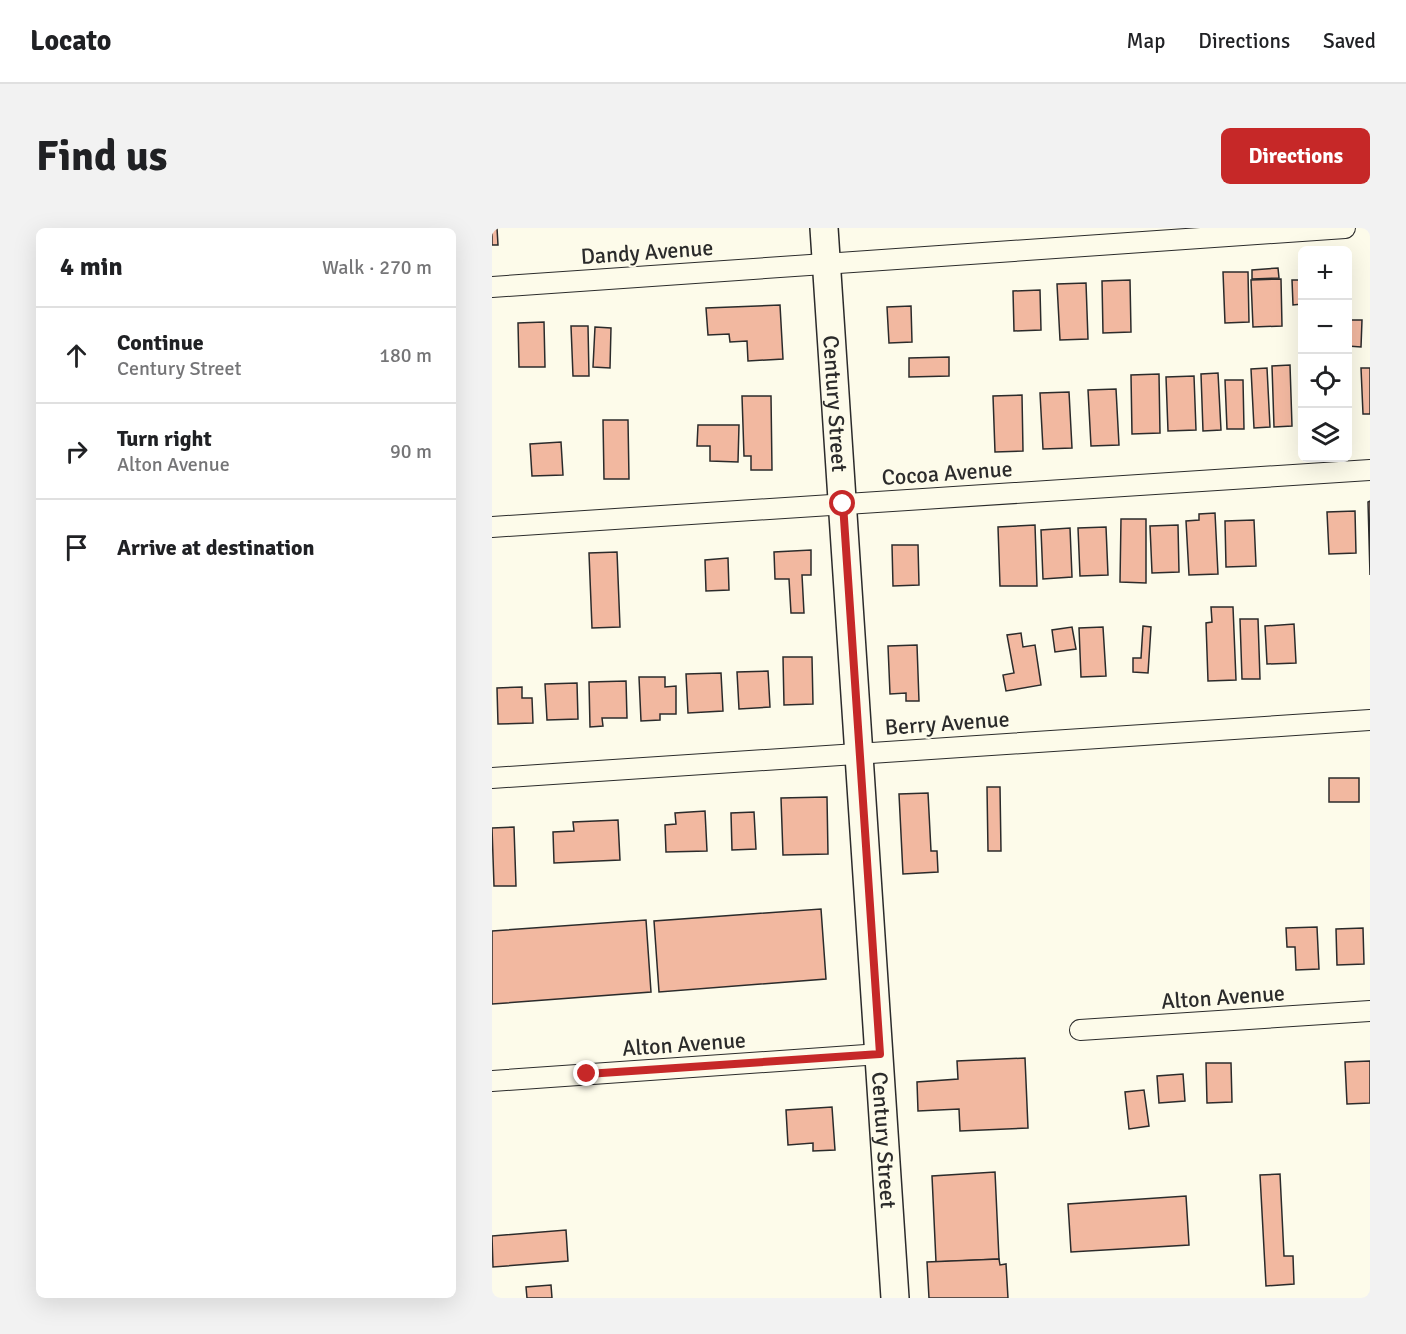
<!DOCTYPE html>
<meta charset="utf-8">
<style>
:root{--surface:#fff;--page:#f2f2f2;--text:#202124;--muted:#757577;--line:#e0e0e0;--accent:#c62828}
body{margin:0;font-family:Signika,sans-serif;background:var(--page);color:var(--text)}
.controls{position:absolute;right:18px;top:18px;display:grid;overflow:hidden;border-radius:9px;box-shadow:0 6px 24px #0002}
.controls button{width:54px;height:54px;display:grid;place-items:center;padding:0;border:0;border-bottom:2px solid var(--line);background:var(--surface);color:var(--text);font:30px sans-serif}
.stop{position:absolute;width:18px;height:18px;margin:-14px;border:4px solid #c62828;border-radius:50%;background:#fff}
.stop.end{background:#c62828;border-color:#fff;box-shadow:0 2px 6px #0008}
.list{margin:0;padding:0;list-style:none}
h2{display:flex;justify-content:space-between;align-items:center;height:78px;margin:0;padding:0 24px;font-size:26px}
h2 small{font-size:20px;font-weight:400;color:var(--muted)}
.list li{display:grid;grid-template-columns:39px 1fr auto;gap:18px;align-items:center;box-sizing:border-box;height:96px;padding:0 24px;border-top:2px solid var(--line)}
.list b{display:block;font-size:22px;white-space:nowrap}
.list p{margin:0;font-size:20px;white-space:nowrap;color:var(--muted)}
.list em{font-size:20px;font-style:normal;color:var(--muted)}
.icon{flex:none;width:33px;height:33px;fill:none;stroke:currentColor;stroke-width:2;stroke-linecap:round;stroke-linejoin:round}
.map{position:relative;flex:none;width:878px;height:1070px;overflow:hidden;border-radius:9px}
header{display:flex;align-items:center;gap:36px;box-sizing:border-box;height:84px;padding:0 30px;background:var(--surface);border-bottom:2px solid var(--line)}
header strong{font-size:28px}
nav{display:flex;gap:33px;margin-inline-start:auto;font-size:21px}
.intro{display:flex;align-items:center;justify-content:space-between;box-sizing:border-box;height:144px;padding:0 36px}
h1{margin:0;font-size:42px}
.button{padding:15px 27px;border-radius:9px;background:var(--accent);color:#fff;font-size:21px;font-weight:700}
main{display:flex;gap:36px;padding:0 36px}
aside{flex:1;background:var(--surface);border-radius:9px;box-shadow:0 6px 24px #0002}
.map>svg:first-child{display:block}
.building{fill:#f2b8a0;stroke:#2b2b2b;stroke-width:1.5}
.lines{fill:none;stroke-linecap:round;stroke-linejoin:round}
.street-casing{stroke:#2b2b2b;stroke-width:22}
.secondary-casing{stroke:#2b2b2b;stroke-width:30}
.street{stroke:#fdfbea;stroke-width:20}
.secondary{stroke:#fdfbea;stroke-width:27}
.route{stroke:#c62828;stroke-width:8}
.labels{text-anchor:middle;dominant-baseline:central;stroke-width:4.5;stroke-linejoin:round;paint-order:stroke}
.street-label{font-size:22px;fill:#2b2b2b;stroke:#fdfbea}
</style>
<header>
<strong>Locato</strong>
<nav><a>Map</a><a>Directions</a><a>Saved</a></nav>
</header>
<div class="intro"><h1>Find us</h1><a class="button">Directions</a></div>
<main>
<aside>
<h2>4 min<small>Walk · 270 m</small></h2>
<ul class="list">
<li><svg class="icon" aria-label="ahead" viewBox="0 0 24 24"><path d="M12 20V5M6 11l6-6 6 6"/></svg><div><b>Continue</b><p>Century Street</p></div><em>180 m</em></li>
<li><svg class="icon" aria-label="right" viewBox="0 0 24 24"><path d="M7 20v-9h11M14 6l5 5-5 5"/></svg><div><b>Turn right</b><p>Alton Avenue</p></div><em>90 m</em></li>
<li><svg class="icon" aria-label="arrive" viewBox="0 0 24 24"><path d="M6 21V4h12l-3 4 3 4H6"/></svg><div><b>Arrive at destination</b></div></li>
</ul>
</aside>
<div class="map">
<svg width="878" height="1070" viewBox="0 0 878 1070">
<rect width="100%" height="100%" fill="#fdfbea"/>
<g class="building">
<path d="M0,0h5l1,17h-6z"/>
<path d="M786,40l1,10 -27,1v-9z"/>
<path d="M731,44h25l1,50 -24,1z"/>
<path d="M789,51l1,47 -29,1 -2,-47z"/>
<path d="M638,52l1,52 -28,1 -1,-52z"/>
<path d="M800,52h10v24l-9,1z"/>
<path d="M594,55l2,56 -28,1 -3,-56z"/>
<path d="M548,62l1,40 -27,1 -1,-40z"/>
<path d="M288,77l3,54 -35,2 -1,-20 -17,1 -1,-8 -21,1 -2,-27z"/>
<path d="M419,78l1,36 -23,1 -2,-36z"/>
<path d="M856,92h14l-1,27 -13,-1z"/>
<path d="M52,94l1,45h-26l-1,-44z"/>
<path d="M79,98h17l1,50h-16z"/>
<path d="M103,99l16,1 -1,40 -17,-1z"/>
<path d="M457,129v19l-40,1v-19z"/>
<path d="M798,137l2,61 -18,1 -2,-61z"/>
<path d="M775,140l3,59 -16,1 -3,-59z"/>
<path d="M869,140h9v46h-7z"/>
<path d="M726,145l3,57 -18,1 -2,-57z"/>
<path d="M667,146l1,59 -28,1 -1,-59z"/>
<path d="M702,148l2,54 -28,1 -2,-54z"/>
<path d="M733,152h18l1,49h-17z"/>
<path d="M624,161l3,56 -28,1 -3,-56z"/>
<path d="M577,164l3,56 -29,1 -3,-56z"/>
<path d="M530,167l1,56 -28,1 -2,-56z"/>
<path d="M250,168h29l1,74h-21v-14h-7z"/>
<path d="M111,192h25l1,59h-25z"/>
<path d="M206,197h41l-1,37 -28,-1v-15h-13z"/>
<path d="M69,214l2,33 -31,1 -2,-32z"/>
<path d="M878,273v74l-2,-73z"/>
<path d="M863,283l1,42 -27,1 -2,-42z"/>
<path d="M723,285l3,61 -29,1 -3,-54 13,-1v-6z"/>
<path d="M629,291h25v64l-26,-1z"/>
<path d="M762,292l2,46 -30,1 -1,-46z"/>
<path d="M543,297l2,61h-37l-2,-59z"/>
<path d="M686,297l1,47 -27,1 -2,-47z"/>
<path d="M614,299l2,48 -28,1 -2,-48z"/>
<path d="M578,300l2,49 -29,2 -2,-49z"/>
<path d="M400,317h26l1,40 -26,1z"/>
<path d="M319,322v25h-9l2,38h-13l-2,-34h-14l-1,-27z"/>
<path d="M125,324l3,75 -28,1 -3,-75z"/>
<path d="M236,330l1,32 -23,1 -1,-31z"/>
<path d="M719,379h22l3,73 -28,1 -2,-58 6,-1z"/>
<path d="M748,391h18l2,60h-18z"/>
<path d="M802,396l2,39 -29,1 -2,-38z"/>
<path d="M651,398l8,1 -3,46 -15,-1v-14h8z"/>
<path d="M580,399l4,22 -21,3 -3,-22z"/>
<path d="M611,399l3,49 -25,1 -2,-49z"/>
<path d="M529,405l2,14 12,-2 6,40 -35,6 -3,-16 11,-2 -7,-38z"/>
<path d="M425,417l2,56h-13v-8l-16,1 -2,-48z"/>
<path d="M291,429h29l1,47 -29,1z"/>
<path d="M276,443l2,36 -31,2 -2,-37z"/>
<path d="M229,445l2,38 -35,2 -2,-39z"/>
<path d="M147,449h26v10l11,-1v28h-16v6l-19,1z"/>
<path d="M134,453l1,37h-25l1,8 -13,1 -1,-45z"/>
<path d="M85,455l1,36 -31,1 -2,-36z"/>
<path d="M30,459v11h10l1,25 -35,1 -1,-36z"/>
<rect x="837" y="550" width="30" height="24"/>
<path d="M495,559h13l1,64h-13z"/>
<path d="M436,565l3,58h6l1,21 -35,2 -4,-80z"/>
<path d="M335,569l1,57 -45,1 -2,-57z"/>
<path d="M213,583l2,40 -41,1 -1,-27 11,-1 -1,-11z"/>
<path d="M262,584l2,37 -24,1 -1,-37z"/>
<path d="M126,592l2,40 -66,3 -1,-31 21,-1 -1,-9z"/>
<path d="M22,599l2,59h-22l-2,-58z"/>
<path d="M329,681l5,70 -167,13 -5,-71z"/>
<path d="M154,692l5,72 -159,12v-73z"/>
<path d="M825,699l2,42 -23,1 -1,-23h-8l-1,-19z"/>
<path d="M871,700l1,36 -27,1 -1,-36z"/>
<path d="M533,830l3,70 -68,3 -1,-22 -41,2 -1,-29 41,-3 -1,-18z"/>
<path d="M878,833v42l-23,1 -2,-42z"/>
<path d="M714,835h25l1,39 -25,1z"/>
<path d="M691,846l2,27 -26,2 -2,-27z"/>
<path d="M652,862l5,36 -20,3 -4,-37z"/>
<path d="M340,879l3,43 -22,1v-8l-25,2 -2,-35z"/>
<path d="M503,944l4,87 -63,3 -4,-86z"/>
<path d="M788,946l4,82h9l1,28 -28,2 -6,-111z"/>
<path d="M694,968l3,49 -118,7 -3,-48z"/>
<path d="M74,1002l2,31 -75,6 -1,-31z"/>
<path d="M507,1031l1,6 6,-1 2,34h-79l-2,-36z"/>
<path d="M59,1057l1,13h-25l-1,-11z"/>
</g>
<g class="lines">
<g class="street-casing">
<g id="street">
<path d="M0,59l853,-59"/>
<path d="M0,299l878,-57"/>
<path d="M0,550l878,-58"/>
<path d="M588,802l290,-19"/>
<path d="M0,853l388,-27"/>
</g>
</g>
<g class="secondary-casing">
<g id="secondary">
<path id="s1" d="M332,0l71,1070"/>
</g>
</g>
<use href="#street" class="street"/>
<use href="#secondary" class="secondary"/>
</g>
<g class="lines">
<path class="route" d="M95,846l293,-20 -37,-550"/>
</g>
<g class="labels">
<g class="street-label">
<text transform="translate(155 24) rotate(-4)">Dandy Avenue</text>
<text stroke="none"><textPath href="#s1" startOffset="176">Century Street</textPath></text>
<text transform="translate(455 245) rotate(-4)">Cocoa Avenue</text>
<text transform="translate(455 495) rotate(-4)">Berry Avenue</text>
<text transform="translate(731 769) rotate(-4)">Alton Avenue</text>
<text transform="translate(192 816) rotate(-4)">Alton Avenue</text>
<text stroke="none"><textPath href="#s1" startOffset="914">Century Street</textPath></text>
</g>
</g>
</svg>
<div class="controls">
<button>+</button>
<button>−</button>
<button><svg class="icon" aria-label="locate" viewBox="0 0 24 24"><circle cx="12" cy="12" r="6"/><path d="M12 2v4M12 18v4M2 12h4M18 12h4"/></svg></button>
<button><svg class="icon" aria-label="layers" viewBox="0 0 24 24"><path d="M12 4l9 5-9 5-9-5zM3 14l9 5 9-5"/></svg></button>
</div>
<div class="stop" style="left:351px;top:276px"></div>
<div class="stop end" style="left:95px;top:846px"></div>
</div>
</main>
